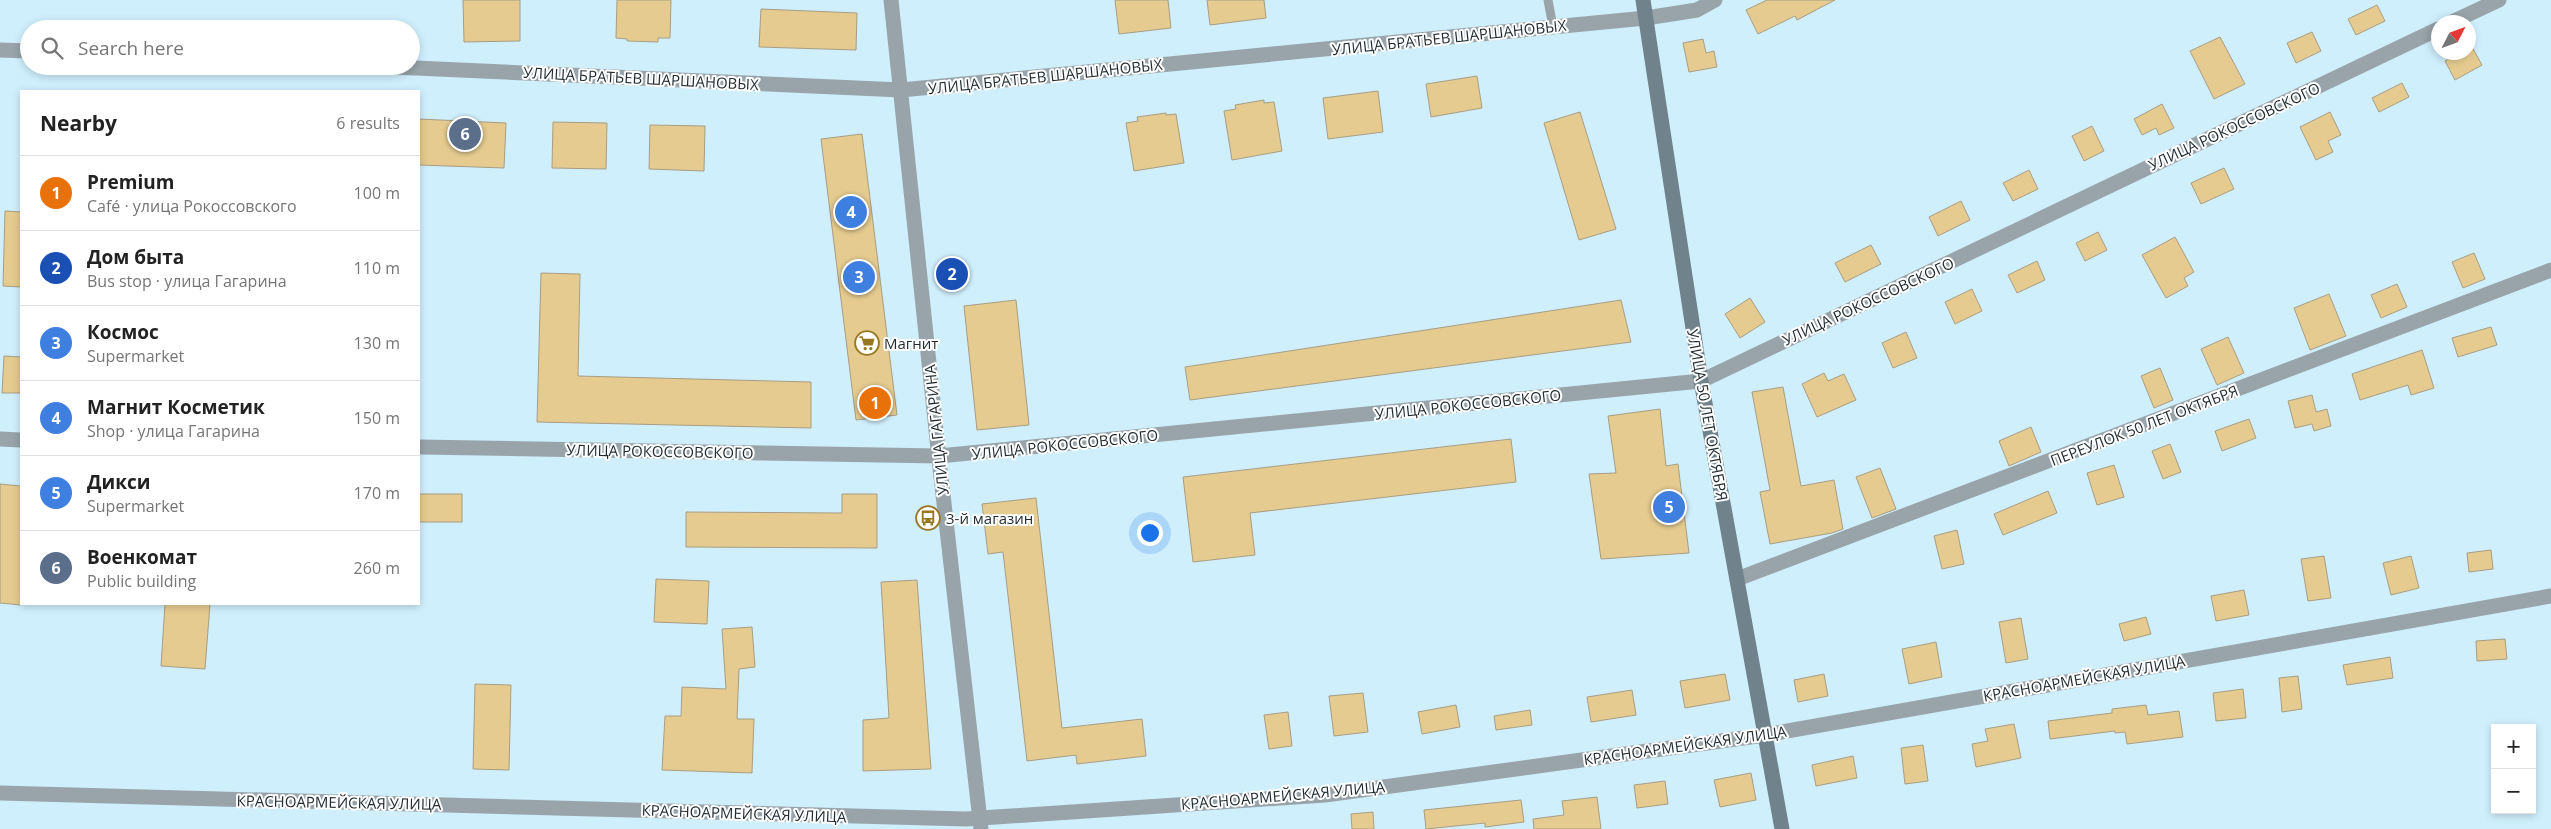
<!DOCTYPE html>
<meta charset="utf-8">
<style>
:root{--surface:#fff;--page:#f2f2f2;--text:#222;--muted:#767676;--line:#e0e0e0;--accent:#987720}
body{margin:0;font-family:"Open Sans",sans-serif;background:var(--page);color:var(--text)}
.controls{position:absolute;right:15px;bottom:15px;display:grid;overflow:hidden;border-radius:0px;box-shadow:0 2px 8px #0003}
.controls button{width:45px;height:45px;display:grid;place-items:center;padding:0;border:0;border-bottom:1px solid var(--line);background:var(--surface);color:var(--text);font:25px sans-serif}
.compass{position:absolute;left:2431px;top:15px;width:45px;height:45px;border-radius:50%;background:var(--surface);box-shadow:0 2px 8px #0003;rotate:48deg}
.you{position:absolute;left:1149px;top:532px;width:18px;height:18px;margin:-12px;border:4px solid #fff;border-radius:50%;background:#1a73e8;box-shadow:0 0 0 8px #1a73e833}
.badge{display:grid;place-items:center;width:32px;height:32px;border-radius:50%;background:var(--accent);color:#fff;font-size:16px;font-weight:700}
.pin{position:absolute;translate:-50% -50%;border:2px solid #fff;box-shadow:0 1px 5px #0006}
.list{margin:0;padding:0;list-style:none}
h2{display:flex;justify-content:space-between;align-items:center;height:65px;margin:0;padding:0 20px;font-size:21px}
h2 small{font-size:16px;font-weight:400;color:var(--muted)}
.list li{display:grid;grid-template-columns:32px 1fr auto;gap:15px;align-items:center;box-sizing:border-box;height:75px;padding:0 20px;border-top:1px solid var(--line)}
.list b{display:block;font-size:19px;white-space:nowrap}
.list p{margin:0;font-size:16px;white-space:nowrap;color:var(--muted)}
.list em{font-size:16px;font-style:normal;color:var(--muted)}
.icon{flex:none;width:28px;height:28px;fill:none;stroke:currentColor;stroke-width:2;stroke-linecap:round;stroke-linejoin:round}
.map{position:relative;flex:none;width:2551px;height:829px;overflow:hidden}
.search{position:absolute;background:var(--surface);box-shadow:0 2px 8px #0003;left:20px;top:20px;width:400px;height:55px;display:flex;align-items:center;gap:12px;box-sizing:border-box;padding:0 18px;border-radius:28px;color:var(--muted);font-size:19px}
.panel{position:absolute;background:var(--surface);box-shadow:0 2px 8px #0003;left:20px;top:90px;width:400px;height:515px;border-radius:0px}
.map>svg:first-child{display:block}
.building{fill:#e5cb8f;stroke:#a89d84}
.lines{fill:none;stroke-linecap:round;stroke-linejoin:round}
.lane{stroke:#98a4aa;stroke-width:9}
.street{stroke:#98a4aa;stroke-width:15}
.secondary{stroke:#70838c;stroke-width:15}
.labels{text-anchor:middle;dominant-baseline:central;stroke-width:4;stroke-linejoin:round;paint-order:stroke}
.street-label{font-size:15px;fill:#1f2b30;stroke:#fff}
.poi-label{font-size:15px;fill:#1f2b30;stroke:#fff;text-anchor:start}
</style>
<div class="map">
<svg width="2551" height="829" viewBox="0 0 2551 829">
<rect width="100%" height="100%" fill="#d0effd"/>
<g class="building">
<path d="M463,0h57v41l-56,1z"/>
<path d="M617,0h54l-1,38h-12v4l-31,-1v-2l-11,-1z"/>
<path d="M1115,0h53l3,28 -52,6z"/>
<path d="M1207,0h57l2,18 -56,7z"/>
<path d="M1767,0h68l-38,20 -2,-4 -37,18 -12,-24z"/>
<path d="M2377,5l8,16 -29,14 -8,-16z"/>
<path d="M761,9l96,4 -1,37 -97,-3z"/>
<path d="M2312,32l9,19 -25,12 -9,-20z"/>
<path d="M2220,37l25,47 -31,15 -24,-48z"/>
<path d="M1703,39l3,14 8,-2 3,16 -28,5 -6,-29z"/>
<path d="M2472,47l10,18 -27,15 -10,-19 16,-9h7v-3z"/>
<path d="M1477,76l5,32 -51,9 -5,-33z"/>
<path d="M2402,83l7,14 -30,15 -7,-14z"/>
<path d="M1378,91l5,41 -55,7 -5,-41z"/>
<path d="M1264,100v3l10,-1 8,49 -50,9 -8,-49 12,-2 -1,-4z"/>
<path d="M2162,104l12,24 -15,7 -3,-7 -14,7 -8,-16z"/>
<path d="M1580,112l36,117 -37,11 -35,-117z"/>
<path d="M2330,112l11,23 -13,6 5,11 -17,8 -16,-33z"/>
<path d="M1166,113v2l10,-1 8,49 -50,8 -8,-48 12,-2 -1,-4z"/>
<path d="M419,119l87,4 -2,45 -85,-3z"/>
<path d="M553,122l54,1 -1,46 -54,-1z"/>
<path d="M650,125l55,1 -1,45 -55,-2z"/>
<path d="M2092,126l12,25 -20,10 -12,-25z"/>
<path d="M862,134l35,281 -41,5 -35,-281z"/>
<path d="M2224,168l10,21 -33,15 -10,-21z"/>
<path d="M2029,170l9,19 -25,12 -10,-18z"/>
<path d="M1961,201l9,19 -32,16 -9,-19z"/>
<path d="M5,211l16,1v75l-18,-1z"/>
<path d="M2098,232l9,18 -22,11 -9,-18z"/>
<path d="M2175,237l19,35 -10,6 4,8 -22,12 -24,-43z"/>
<path d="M1871,245l10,19 -36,18 -10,-19z"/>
<path d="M2474,253l11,26 -22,9 -11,-26z"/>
<path d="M2037,261l8,19 -28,13 -9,-18z"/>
<path d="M541,273l39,1 -2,102 233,6v46l-274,-6z"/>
<path d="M2397,284l10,23 -26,11 -10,-23z"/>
<path d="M1972,289l10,22 -27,13 -10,-22z"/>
<path d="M2329,294l17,42 -36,14 -16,-42z"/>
<path d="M1750,298l15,24 -25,16 -15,-24z"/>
<path d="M1016,300l13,125 -52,5 -13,-124z"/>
<path d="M1621,300l10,42 -441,58 -5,-33z"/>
<path d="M2491,327l6,18 -39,12 -6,-19z"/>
<path d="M1906,332l11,26 -24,10 -11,-25z"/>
<path d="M2228,337l16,36 -27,12 -16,-36z"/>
<path d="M2422,350l12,38 -23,7 -3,-10 -48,15 -8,-26z"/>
<path d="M4,356l17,1v36h-19z"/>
<path d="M2160,368l13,32 -19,8 -13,-32z"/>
<path d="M1824,373l4,8 16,-7 12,26 -39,17 -15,-33z"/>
<path d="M1783,387l18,99 33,-6 9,49 -11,4 -62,11 -10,-52 10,-2 -18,-98z"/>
<path d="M2312,395l4,17 11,-3 4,17 -17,5 -2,-7 -17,4 -7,-27z"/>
<path d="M1660,409l6,57 12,-2 11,89 -88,6 -12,-85 27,-1 -8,-57z"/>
<path d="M2249,419l7,19 -34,13 -7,-20z"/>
<path d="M2031,427l10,25 -32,14 -10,-25z"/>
<path d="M1511,439l5,43 -266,31 5,42 -62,7 -10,-85z"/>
<path d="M2170,444l11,28 -18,7 -11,-28z"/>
<path d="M2114,465l10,32 -27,8 -10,-32z"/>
<path d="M1880,468l16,41 -24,9 -16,-41z"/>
<path d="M0,484l21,2v119l-21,-2z"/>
<path d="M2048,491l9,22 -54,22 -9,-21z"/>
<rect x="419" y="494" width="43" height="28"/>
<path d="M842,494h35v54l-191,-1v-35l156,1z"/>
<path d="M1036,498l26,230 80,-9 4,37 -69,8 -1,-9 -49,6 -24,-209 -15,2 -6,-50z"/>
<path d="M1957,530l7,34 -22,5 -8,-33z"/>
<path d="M2491,550l2,19 -24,3 -2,-19z"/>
<path d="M2324,556l7,42 -23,3 -7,-42z"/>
<path d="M2411,556l8,32 -28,7 -8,-32z"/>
<path d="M656,579l53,2 -2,43 -53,-2z"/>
<path d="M917,580l14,189 -68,2v-51l26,-2 -8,-136z"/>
<path d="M2244,590l5,25 -33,6 -5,-25z"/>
<path d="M165,604h45l-5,65 -44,-3z"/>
<path d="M2146,617l5,17 -27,7 -5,-17z"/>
<path d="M2021,618l7,41 -22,4 -7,-41z"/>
<path d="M752,627l3,40 -16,2 -2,50h17l-2,54 -90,-3 3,-54h16l1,-29 44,2 -4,-60z"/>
<path d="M2505,639l2,20 -30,2 -1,-20z"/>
<path d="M1936,642l6,35 -33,7 -7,-35z"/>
<path d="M2390,657l3,21 -46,7 -4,-20z"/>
<path d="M1725,674l5,26 -45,8 -5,-27z"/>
<path d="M1824,674l4,22 -30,6 -4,-22z"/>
<path d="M2298,676l4,33 -20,3 -3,-34z"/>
<path d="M475,684l36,1 -2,85 -36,-1z"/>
<path d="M2243,689l3,29 -30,3 -3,-28z"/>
<path d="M1632,690l4,25 -45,7 -4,-25z"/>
<path d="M1363,693l5,39 -34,4 -5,-40z"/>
<path d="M1456,705l4,22 -38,7 -4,-22z"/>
<path d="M2146,705l2,10 31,-4 4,26 -56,7 -2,-12 -10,1v-2l-65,8 -2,-18 64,-8v-4z"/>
<path d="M1530,710l2,15 -36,5 -2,-14z"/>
<path d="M1288,712l4,34 -23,3 -5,-34z"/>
<path d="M2014,724l7,34 -45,9 -4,-23 16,-3 -3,-12z"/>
<path d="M1923,745l5,36 -23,3 -4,-36z"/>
<path d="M1853,756l4,22 -41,8 -4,-21z"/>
<path d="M1751,773l5,27 -36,7 -6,-27z"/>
<path d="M1665,781l3,23 -31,4 -3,-23z"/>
<path d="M1597,797l4,32h-67l-1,-10 31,-4 -2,-14z"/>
<path d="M1521,800l3,22 -39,5v-4l-59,6 -2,-19z"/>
<path d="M1373,812l1,17h-22l-1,-15z"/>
</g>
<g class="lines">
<path class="lane" d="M1548,0l5,27"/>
<g class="street">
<path d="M891,0l49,468 41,361"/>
<path d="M2452,22l47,-22"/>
<path d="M0,50l29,1"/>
<path d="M371,66l530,24 745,-72 51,-8 18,-10"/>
<path d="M0,439l21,1"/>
<path d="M419,447l520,9 762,-75 737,-352"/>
<path d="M1737,579l814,-309"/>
<path d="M0,793l966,26 359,-24 440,-60 786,-139"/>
</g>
<path class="secondary" d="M1643,0l58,381 81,448"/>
</g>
<defs>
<g id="supermarket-ring" transform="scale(1.25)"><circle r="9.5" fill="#fff" stroke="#987720" stroke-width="1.5"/><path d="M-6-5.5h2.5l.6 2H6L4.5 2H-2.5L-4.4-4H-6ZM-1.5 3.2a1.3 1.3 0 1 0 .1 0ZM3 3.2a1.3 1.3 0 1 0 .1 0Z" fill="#987720"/></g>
<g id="bus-ring" transform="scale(1.25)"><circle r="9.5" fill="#fff" stroke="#987720" stroke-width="1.5"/><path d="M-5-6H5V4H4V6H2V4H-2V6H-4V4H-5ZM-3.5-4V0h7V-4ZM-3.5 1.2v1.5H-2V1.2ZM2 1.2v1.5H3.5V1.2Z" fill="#987720"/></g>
</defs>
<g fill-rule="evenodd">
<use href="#supermarket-ring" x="867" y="343"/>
<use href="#bus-ring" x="928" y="518"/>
</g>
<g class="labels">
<g class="street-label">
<text transform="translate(1449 37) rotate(-6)">УЛИЦА БРАТЬЕВ ШАРШАНОВЫХ</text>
<text transform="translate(1045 76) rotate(-6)">УЛИЦА БРАТЬЕВ ШАРШАНОВЫХ</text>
<text transform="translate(641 78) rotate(3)">УЛИЦА БРАТЬЕВ ШАРШАНОВЫХ</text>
<text transform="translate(2234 126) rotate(-25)">УЛИЦА РОКОССОВСКОГО</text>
<text transform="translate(1868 301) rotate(-25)">УЛИЦА РОКОССОВСКОГО</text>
<text transform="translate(1468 404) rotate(-6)">УЛИЦА РОКОССОВСКОГО</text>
<text transform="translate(1708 415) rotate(80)">УЛИЦА 50 ЛЕТ ОКТЯБРЯ</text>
<text transform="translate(2144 425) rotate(-21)">ПЕРЕУЛОК 50 ЛЕТ ОКТЯБРЯ</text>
<text transform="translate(936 430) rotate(-96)">УЛИЦА ГАГАРИНА</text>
<text transform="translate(1065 444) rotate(-6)">УЛИЦА РОКОССОВСКОГО</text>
<text transform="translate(660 451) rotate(1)">УЛИЦА РОКОССОВСКОГО</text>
<text transform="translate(2084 678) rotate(-10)">КРАСНОАРМЕЙСКАЯ УЛИЦА</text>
<text transform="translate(1685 745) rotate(-8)">КРАСНОАРМЕЙСКАЯ УЛИЦА</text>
<text transform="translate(1283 795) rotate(-5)">КРАСНОАРМЕЙСКАЯ УЛИЦА</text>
<text transform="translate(339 802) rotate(1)">КРАСНОАРМЕЙСКАЯ УЛИЦА</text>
<text transform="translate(744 813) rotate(2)">КРАСНОАРМЕЙСКАЯ УЛИЦА</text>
</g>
<g class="poi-label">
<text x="884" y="343">Магнит</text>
<text x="946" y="518">3-й магазин</text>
</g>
</g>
</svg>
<div class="controls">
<button>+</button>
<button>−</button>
</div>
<svg class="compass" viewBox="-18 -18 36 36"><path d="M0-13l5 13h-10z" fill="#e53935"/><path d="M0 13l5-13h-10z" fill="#767676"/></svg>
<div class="you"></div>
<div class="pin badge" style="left:875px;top:403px;background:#e8710a">1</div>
<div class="pin badge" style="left:952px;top:274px;background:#1a4fb4">2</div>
<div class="pin badge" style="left:859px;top:277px;background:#3f7fe0">3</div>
<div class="pin badge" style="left:851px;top:212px;background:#3f7fe0">4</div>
<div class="pin badge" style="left:1669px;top:507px;background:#3f7fe0">5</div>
<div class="pin badge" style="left:465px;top:134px;background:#5c6f8a">6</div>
<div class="search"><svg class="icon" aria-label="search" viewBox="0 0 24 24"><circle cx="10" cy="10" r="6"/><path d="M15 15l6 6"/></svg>Search here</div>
<section class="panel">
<h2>Nearby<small>6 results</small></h2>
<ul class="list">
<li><span class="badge" style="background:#e8710a">1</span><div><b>Premium</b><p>Café · улица Рокоссовского</p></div><em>100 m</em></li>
<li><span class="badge" style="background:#1a4fb4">2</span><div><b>Дом быта</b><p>Bus stop · улица Гагарина</p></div><em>110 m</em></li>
<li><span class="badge" style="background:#3f7fe0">3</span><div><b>Космос</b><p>Supermarket</p></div><em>130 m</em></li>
<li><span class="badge" style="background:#3f7fe0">4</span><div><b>Магнит Косметик</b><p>Shop · улица Гагарина</p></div><em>150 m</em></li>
<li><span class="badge" style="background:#3f7fe0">5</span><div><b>Дикси</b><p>Supermarket</p></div><em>170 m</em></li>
<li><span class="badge" style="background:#5c6f8a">6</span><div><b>Военкомат</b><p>Public building</p></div><em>260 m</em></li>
</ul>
</section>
</div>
